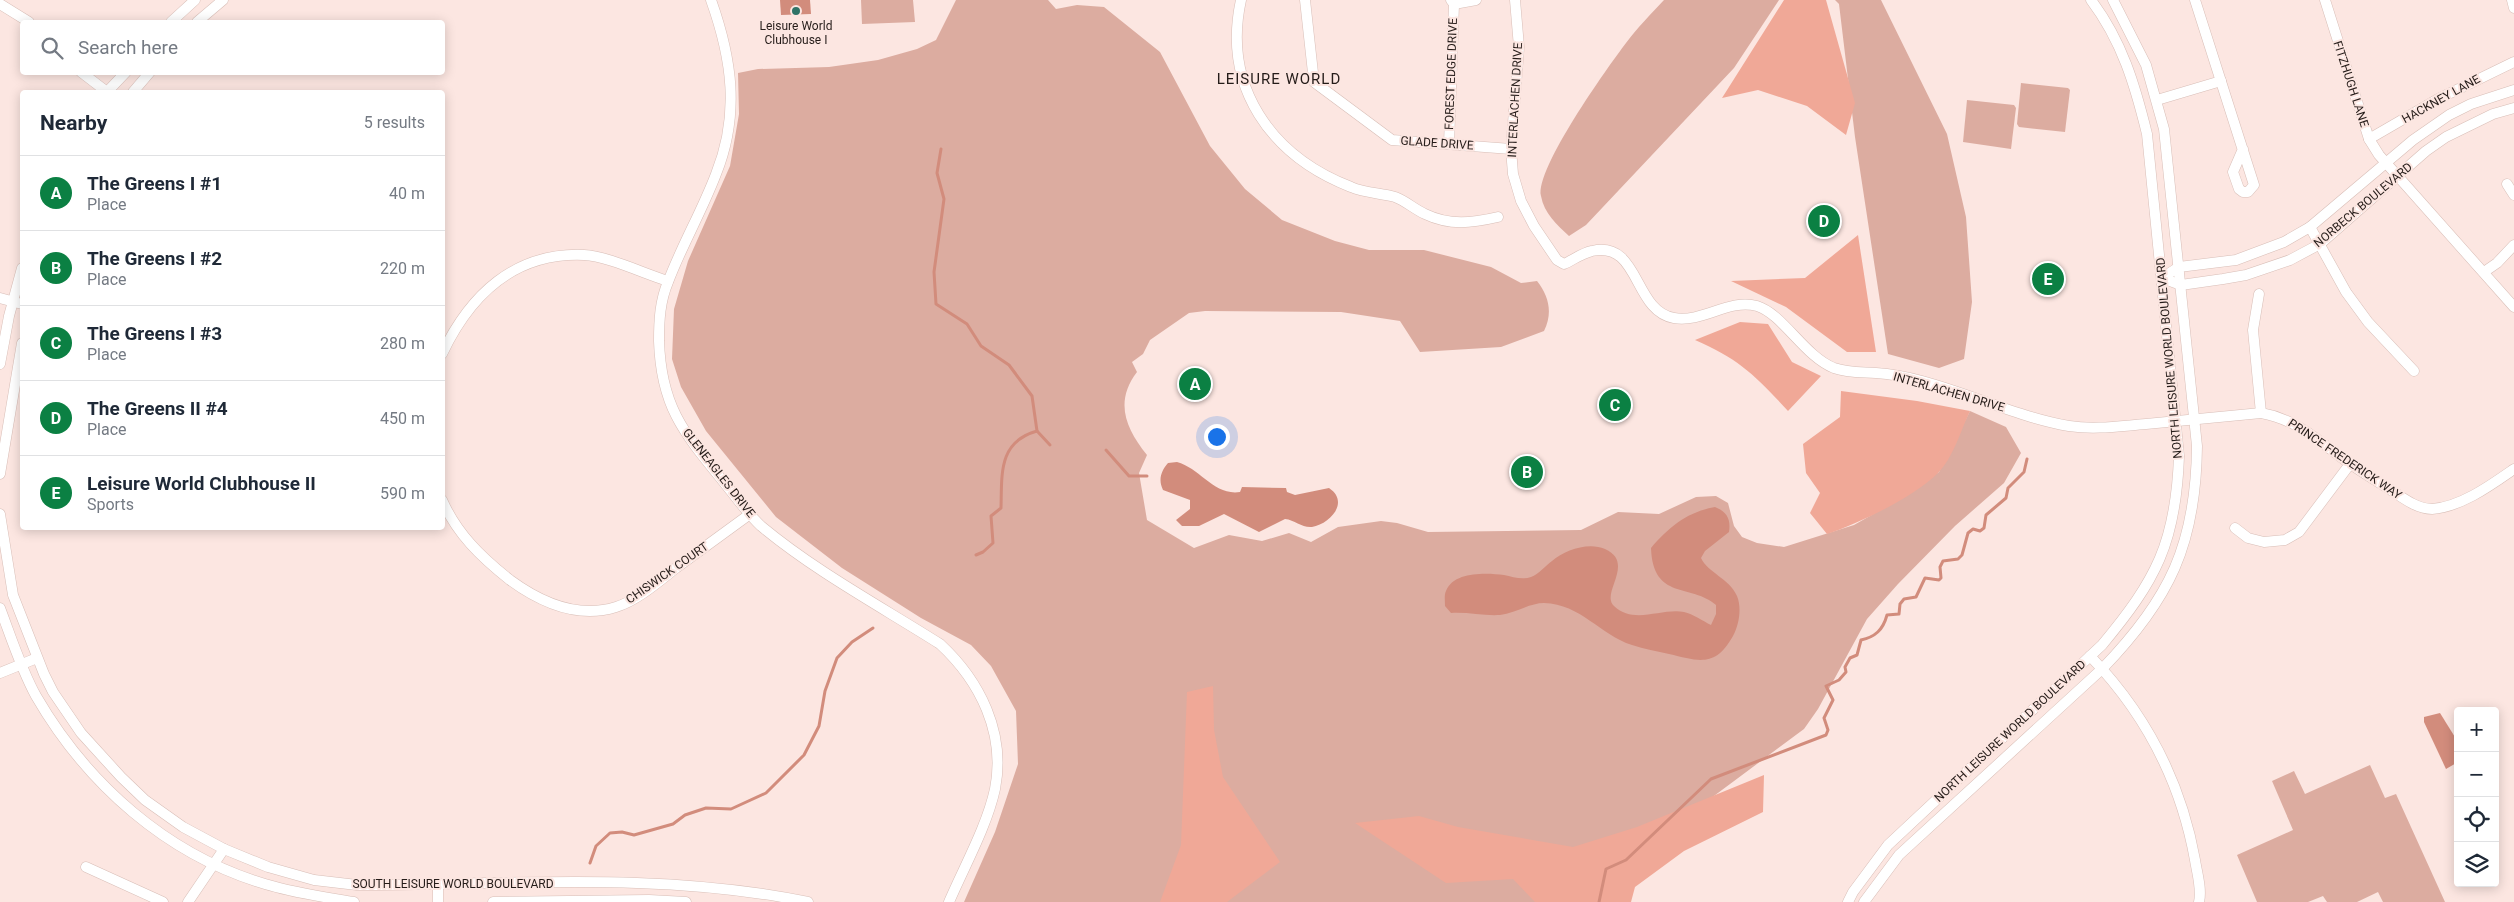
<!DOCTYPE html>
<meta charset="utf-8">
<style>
:root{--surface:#fff;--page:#f6f6f7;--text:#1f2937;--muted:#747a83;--line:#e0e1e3;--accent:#0b8043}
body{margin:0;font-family:Roboto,sans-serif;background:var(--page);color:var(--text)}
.controls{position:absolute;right:15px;bottom:15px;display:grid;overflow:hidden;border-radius:5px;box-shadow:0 2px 12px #0003}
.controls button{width:45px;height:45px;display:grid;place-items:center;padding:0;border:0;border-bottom:1px solid var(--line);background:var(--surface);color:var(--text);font:25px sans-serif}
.you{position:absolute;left:1216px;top:436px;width:18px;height:18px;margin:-12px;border:4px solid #fff;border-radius:50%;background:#1a73e8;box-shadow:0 0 0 8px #1a73e833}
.badge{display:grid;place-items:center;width:32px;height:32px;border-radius:50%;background:var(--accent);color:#fff;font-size:16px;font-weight:700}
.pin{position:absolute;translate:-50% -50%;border:2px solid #fff;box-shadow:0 1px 5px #0006}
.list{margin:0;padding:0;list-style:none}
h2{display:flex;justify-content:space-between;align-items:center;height:65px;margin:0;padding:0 20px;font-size:21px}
h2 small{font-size:16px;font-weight:400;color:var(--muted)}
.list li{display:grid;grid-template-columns:32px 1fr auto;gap:15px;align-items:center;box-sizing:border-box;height:75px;padding:0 20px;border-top:1px solid var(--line)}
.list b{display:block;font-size:19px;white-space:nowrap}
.list p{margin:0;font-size:16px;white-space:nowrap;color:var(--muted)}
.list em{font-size:16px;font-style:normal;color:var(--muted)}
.icon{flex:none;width:28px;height:28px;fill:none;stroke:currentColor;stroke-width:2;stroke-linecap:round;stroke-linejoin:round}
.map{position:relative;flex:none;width:2514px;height:902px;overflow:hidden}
.search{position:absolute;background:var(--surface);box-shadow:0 2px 12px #0003;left:20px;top:20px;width:425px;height:55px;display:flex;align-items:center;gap:12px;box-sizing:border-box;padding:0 18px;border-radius:5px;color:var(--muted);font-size:19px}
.panel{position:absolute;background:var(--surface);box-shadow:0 2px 12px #0003;left:20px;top:90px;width:425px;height:440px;border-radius:5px}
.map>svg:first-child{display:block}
.green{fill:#dcaca0}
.forest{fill:#f0a897}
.water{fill:#d28c7c}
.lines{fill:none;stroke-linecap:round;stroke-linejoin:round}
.stream{stroke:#d28c7c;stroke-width:3}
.minor-casing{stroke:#d8beb7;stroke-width:11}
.minor{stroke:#fff;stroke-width:10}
.poi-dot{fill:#2f7367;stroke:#fce6e1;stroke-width:2}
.labels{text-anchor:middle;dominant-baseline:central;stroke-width:4;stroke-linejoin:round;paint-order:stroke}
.poi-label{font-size:12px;fill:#251c19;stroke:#fce6e1}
.street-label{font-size:12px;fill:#251c19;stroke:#fce6e1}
.quarter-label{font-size:15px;letter-spacing:1px;fill:#251c19;stroke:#fce6e1}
</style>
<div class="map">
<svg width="2514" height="902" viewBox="0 0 2514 902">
<rect width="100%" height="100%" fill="#fce6e1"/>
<g class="green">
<path d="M861,0h52l2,22 -53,2z"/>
<path d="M956,0h92l8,9 21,-4 27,2 56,45 50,94 35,43 37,31 53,21 34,9h55l67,17 30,16 16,-2c12,15 16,32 7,50l-43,16 -81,5 -20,-31 -59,-9 -136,-1 -16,2 -39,27 -7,14 -11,8 5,10c-23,30 -11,57 10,83l-8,18 8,47 47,28 35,-13 33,6 27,-8 22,9 27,-15 43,-6 16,2 31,9 153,-2 37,-18 41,2 37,-17 20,-1 12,7 6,23 8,11 15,6 27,4 70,-22 46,-26 39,-27 31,-61 36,16 15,26 -17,30 -49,43 -57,58 -31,35 -49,90 -14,20 -156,116 -46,57h-638l31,-70 23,-68 -2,-53 -25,-45 -20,-21 -50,-27 -79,-50 -66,-51 -70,-86 -25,-44 -9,-28 2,-50 14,-48 42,-95 9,-52 -1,-41 20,-4 71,-2 49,-7 39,-11 19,-9z"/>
<path d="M1664,0h115l-45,68 -148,157 -17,11c-12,-11 -25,-23 -28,-40 -6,-27 66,-128 85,-153 11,-15 25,-29 38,-43z"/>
<path d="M1835,0h46l66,134 19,83 6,85 -8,57 -25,9 -51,-14 -33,-217 -16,-133z"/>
<path d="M2021,83l47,5 2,2 -5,42 -46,-5 -2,-3z"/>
<path d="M1967,100l47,5 2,3 -5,41 -48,-7z"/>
<path d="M2370,765l15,33 11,-4 49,108h-62l-5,-10 -21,10h-30l-4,-6 -15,6h-51l-20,-47 56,-25 -21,-49 22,-10 11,23z"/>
</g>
<g class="forest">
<path d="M1784,0h42l29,103 -9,32 -39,-29 -49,-16 -36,8z"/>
<path d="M1858,235l18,117h-29l-61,-45 -55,-26 74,-3z"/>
<path d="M1740,322l28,2 24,38 29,14 -33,35c-32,-35 -49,-52 -93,-71z"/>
<path d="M1841,391l76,10 53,10c-9,19 -17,47 -32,62 -24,24 -78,50 -111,61l-17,-21 10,-20 -14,-20 -3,-29 37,-27z"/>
<path d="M1213,686l1,44 9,47 57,85 -53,40h-67l21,-57 6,-153z"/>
<path d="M1764,775l-1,37 -79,39 -49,36 -4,15h-96l-22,-23 -67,4 -91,-60 64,-7 39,11 115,20 64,-20z"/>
</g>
<g class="water">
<path d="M780,0h30l1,14 -30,1z"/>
<path d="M1177,462c23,6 37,34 63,30l2,-5 44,1 1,4 8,3 34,-7c21,14 1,36 -17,39 -10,1 -17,-7 -27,-8l-26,13 -35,-18 -25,12h-17l-6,-6 14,-11v-9l-27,-10c-5,-10 -2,-19 5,-27z"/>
<path d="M1715,507c12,5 16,12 14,25l-24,19 -4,7c7,15 28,20 36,38 5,12 2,29 -4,40 -18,32 -34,25 -64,18 -12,-3 -25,-5 -37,-9 -32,-10 -51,-41 -88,-42 -14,0 -29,10 -44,12 -16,1 -32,-3 -49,-2l-6,-7c0,-5 -1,-11 1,-15 8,-20 41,-18 58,-16 9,2 18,5 27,2 8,-3 14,-11 21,-16 13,-11 36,-19 53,-12 31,14 -5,44 9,57 20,19 47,2 70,6 9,2 19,9 27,13l5,-11v-9c-25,-22 -63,-4 -65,-57 18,-21 36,-36 64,-41z"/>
<path d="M2440,713l18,29v20l-12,7 -22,-47v-5z"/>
</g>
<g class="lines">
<g class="stream">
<path d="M941,149l-4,24 7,26 -10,73 2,32 31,20 14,22 28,19 23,31 5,35c-39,11 -35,43 -36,77l-10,8 2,27 -10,9 -7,3"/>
<path d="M1037,431l13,14"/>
<path d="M1106,450l23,26h18"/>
<path d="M590,863l6,-17 14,-13 12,-1 12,3 39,-11 12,-9 21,-7 25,1 35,-16 38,-38 15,-29 6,-35 12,-33 15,-16 21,-14"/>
<path d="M1599,902l7,-33 20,-9 85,-81 115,-44 2,-5 -4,-12 9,-18 -7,-14 13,-6 7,-8 -1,-5 5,-9 7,-3 4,-15c14,-3 22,-10 26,-25l12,-1 1,-10 4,-5 12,-2 9,-19 14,2 2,-2 -1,-11 3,-6 15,-2 4,-4 6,-22 5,-4 7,2 4,-3 2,-13 20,-17 2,-10 16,-16 3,-13"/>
</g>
<g class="minor-casing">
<g id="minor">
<path d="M711,0c21,59 29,114 5,174 -14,37 -34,71 -48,108 -8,19 -9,38 -9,59 2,65 24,91 64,140 12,15 24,32 38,45 54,45 119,80 179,118 40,37 66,89 55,145 -8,37 -31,78 -46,113"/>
<path d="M1241,0c-19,87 30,156 110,187 14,6 29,6 44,10 11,4 19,12 30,17 25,12 47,9 73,3"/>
<path d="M1305,0l9,82 78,58 119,9"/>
<path d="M1515,0l4,47 -8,102 2,25 8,27 13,25 23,34 7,4c9,-4 18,-11 28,-13 48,-11 41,60 82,67 29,5 55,-20 83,-12 26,8 47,50 77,62 14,5 28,4 42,5 15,1 31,4 46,8 49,13 96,36 147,45 26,4 51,0 77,-2 38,-4 77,-7 115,-11 36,6 60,30 88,50 14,10 28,18 42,27 12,8 26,19 41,19 29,-2 59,-24 82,-40"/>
<path d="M2195,0c20,62 39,123 59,185l-6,7h-5l-4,-3 -6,-17 10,-23"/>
<path d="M2325,0l44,139 10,16 135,152"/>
<path d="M2512,0l2,8"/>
<path d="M0,4l29,18"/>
<path d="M1454,4l22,-4"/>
<path d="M171,22l24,-22"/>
<path d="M197,22l26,-22"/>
<path d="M81,72l26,20"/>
<path d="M107,92l19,-20"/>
<path d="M133,92l17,-20"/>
<path d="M2157,100l64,-19"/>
<path d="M2369,139l69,-40 76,-37"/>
<path d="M1449,144l5,-140 -3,-4"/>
<path d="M2507,184l7,11"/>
<path d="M2310,227l36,65 22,30 46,49"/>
<path d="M2484,272l13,-9 17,-18"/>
<path d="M2162,278l17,-11 57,-7 48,-18 26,-15 103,-87 36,-25 22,-11 43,-14"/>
<path d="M2162,278l19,7 42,-6 23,-4 44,-15 30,-16 106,-93 20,-14 47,-23 21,-6"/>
<path d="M2259,294l-6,36 8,83"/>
<path d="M0,298l22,6"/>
<path d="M442,354c28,-59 73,-102 142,-99 23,1 61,19 84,26"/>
<path d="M0,364l9,-48 13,-48"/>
<path d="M0,474l22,-131"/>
<path d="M442,500c15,34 39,57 68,80 30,22 68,39 106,27 22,-7 42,-25 60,-39 25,-18 49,-36 74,-54"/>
<path d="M0,514l13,81 31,79 9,18 28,41 40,44 24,23 38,27 41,22 44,18 46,13 43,5c150,0 303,-14 451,17"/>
<path d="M2235,528l13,10 16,4 21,-2 14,-8 51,-68"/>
<path d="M0,608c11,29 21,61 36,88 51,88 131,159 229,188 29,9 59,13 89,18"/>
<path d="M2090,656c55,57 91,126 105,204 2,13 7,29 4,42"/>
<path d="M0,673l37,-15"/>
<path d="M86,867l77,35"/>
<path d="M438,885v17"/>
<path d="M188,902l36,-53"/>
<path d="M493,902l156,-2 37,2"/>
<path d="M1848,902l5,-10 35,-47 214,-200c54,-65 74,-102 77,-189l-32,-322c-12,-49 -25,-93 -56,-134"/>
<path d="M1864,902l35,-47 203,-186c68,-70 94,-125 95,-223l-33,-317 -18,-64 -33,-65"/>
</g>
</g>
<use href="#minor" class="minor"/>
</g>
<circle class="poi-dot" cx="796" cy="11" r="5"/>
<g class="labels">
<g class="poi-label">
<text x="796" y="26">Leisure World<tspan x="796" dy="14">Clubhouse I</tspan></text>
</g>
<g class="street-label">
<text transform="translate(1451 74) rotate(-88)">FOREST EDGE DRIVE</text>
<text transform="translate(2351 84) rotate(72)">FITZHUGH LANE</text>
<text transform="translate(2441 99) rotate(-29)">HACKNEY LANE</text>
<text transform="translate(1515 100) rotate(-87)">INTERLACHEN DRIVE</text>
<text transform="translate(1437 143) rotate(4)">GLADE DRIVE</text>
<text transform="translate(2363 205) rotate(-40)">NORBECK BOULEVARD</text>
<text transform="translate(2169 358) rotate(-95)">NORTH LEISURE WORLD BOULEVARD</text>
<text transform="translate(1949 392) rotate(16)">INTERLACHEN DRIVE</text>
<text transform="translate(2345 459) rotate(34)">PRINCE FREDERICK WAY</text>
<text transform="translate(719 473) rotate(52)">GLENEAGLES DRIVE</text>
<text transform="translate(667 573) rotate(-35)">CHISWICK COURT</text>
<text transform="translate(2010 731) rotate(-43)">NORTH LEISURE WORLD BOULEVARD</text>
<text x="453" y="884">SOUTH LEISURE WORLD BOULEVARD</text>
</g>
<g class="quarter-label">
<text x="1279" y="79">LEISURE WORLD</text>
</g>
</g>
</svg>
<div class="controls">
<button>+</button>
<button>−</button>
<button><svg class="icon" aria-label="locate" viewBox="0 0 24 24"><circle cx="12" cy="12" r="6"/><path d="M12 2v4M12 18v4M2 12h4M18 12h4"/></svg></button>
<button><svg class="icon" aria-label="layers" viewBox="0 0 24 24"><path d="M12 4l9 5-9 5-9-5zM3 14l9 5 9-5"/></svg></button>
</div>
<div class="you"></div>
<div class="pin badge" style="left:1195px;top:384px">A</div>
<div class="pin badge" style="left:1527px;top:472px">B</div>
<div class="pin badge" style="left:1615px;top:405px">C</div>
<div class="pin badge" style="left:1824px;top:221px">D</div>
<div class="pin badge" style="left:2048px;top:279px">E</div>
<div class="search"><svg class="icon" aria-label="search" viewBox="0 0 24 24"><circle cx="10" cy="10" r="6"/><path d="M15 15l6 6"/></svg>Search here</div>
<section class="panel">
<h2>Nearby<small>5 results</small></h2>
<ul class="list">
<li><span class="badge">A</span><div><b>The Greens I #1</b><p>Place</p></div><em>40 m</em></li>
<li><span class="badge">B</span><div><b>The Greens I #2</b><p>Place</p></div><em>220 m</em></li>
<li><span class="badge">C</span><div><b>The Greens I #3</b><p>Place</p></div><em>280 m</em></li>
<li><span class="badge">D</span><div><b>The Greens II #4</b><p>Place</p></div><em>450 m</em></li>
<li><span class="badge">E</span><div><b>Leisure World Clubhouse II</b><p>Sports</p></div><em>590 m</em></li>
</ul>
</section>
</div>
